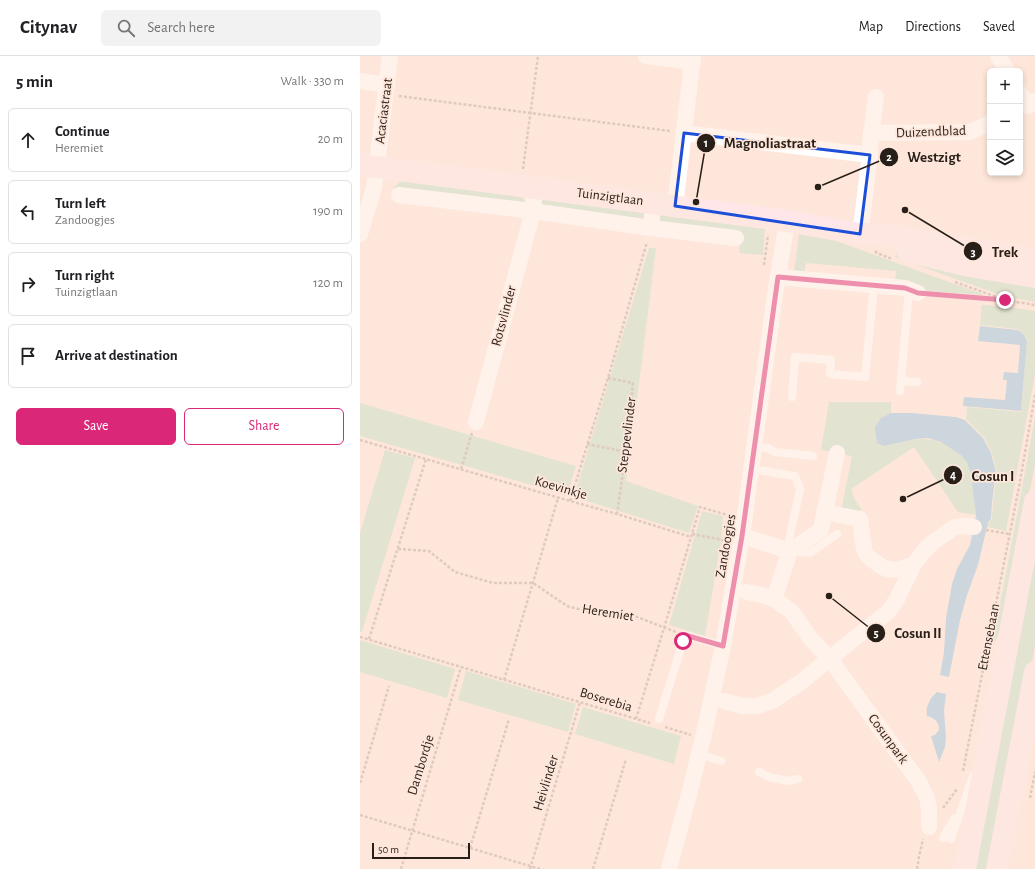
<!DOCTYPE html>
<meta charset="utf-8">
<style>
:root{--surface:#fff;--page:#f2f2f2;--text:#202124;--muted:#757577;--line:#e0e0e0;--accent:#db2777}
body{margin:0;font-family:"Alegreya Sans",sans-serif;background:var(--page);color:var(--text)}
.controls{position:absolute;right:12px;top:12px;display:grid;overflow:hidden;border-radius:6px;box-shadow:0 2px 6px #0003}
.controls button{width:36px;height:36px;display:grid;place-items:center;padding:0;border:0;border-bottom:1px solid var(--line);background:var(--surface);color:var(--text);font:20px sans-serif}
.scale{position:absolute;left:12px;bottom:10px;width:98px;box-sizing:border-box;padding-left:4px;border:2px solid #291f19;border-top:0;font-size:11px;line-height:14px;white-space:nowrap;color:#291f19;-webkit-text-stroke:3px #fee7da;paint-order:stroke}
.stop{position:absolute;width:12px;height:12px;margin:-9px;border:3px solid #db2777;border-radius:50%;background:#fff}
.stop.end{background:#db2777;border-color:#fff;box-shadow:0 1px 4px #0008}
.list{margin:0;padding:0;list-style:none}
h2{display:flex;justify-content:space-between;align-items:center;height:52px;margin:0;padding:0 16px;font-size:17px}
h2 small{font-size:13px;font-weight:400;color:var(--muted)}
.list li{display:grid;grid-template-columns:26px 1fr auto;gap:12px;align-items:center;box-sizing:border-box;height:64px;margin:0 8px 8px;padding:0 8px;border:1px solid var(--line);border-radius:6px}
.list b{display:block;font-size:15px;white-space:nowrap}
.list p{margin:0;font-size:13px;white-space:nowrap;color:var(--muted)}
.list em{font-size:13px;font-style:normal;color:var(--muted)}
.actions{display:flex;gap:8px;padding:12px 16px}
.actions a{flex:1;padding:9px 0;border:1px solid var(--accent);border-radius:6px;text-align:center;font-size:14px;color:var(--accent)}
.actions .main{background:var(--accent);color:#fff}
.icon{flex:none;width:22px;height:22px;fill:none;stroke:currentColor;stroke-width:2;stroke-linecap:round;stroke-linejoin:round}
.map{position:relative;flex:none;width:675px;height:813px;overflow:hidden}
header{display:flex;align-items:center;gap:24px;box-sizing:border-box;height:56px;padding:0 20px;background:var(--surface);border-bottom:1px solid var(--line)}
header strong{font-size:19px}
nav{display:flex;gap:22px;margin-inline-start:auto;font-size:14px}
.search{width:280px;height:36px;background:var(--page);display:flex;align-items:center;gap:10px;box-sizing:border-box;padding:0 14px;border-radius:6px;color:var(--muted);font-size:15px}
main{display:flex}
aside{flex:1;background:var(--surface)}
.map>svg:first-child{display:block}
.green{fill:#c0ddc4}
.water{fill:#93c0df}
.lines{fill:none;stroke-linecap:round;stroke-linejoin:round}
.path{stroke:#b9a79c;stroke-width:2.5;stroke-dasharray:3 2;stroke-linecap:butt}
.lane{stroke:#fff;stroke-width:8}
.street{stroke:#fff;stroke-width:16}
.secondary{stroke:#fee6e9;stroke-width:22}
.route{stroke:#db2777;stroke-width:5}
.marked{fill:none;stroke:#1d4ed8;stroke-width:3;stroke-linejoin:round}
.labels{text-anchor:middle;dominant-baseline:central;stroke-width:3.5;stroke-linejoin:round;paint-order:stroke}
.street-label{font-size:14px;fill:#291f19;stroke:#fee7da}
.leader{fill:none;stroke:#291f19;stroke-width:1.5}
.callout-dot{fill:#291f19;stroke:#fee7da;stroke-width:1.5}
.mark-label{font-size:12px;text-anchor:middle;font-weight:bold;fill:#fff}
.callout-label{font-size:15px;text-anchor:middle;font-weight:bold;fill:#291f19;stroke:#fee7da;stroke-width:3.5;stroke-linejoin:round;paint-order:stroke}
</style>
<header>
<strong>Citynav</strong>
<div class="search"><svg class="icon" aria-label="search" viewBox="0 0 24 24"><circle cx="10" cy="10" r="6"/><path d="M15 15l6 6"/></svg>Search here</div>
<nav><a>Map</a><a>Directions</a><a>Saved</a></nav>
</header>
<main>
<aside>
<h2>5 min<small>Walk · 330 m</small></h2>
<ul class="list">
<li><svg class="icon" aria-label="ahead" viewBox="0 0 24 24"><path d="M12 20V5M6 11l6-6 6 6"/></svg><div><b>Continue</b><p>Heremiet</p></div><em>20 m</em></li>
<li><svg class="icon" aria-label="left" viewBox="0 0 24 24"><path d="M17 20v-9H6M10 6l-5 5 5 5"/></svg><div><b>Turn left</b><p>Zandoogjes</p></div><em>190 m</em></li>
<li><svg class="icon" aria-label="right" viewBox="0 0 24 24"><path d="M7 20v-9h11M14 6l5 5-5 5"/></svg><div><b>Turn right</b><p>Tuinzigtlaan</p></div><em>120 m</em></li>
<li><svg class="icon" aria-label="arrive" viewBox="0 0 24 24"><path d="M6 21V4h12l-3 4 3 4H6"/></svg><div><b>Arrive at destination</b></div></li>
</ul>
<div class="actions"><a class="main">Save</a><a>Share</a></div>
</aside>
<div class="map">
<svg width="675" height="813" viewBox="0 0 675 813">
<rect width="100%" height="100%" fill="#fee7da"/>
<g class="green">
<path d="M46,121l115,14 5,15 -133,-18z"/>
<path d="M182,137l103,14 -1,12 -103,-14z"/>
<path d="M300,153l105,18 -2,28 -24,-2 2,-19 -84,-12z"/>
<path d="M439,178l32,5 151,55 1,1h-1l-64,-5 -23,-8 1,-11 -90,-8 -2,12 -10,-4z"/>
<path d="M289,192h7l-17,136 -13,97 72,25 -9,27 -115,-36z"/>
<path d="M537,197l138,33v16l-25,-5 -18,-5 -97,-35z"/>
<path d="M622,249l27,2 26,4v63l-29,157 -19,-4 5,-9 1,-15 4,-30 -5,-20 -8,-16 -18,-18 1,-12 54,5 6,-70c-1,-6 -4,-10 -10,-13l-37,-4z"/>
<path d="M469,346h62v11l-10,5 8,27c28,-6 41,-12 67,6 4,3 10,7 12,13 6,16 6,34 8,51l-18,-3 -44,-65 -63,42 4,11 7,10 -8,3 -13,-1 11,-56 -31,-6z"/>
<path d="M0,347l216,63 -9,29 -207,-59z"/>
<path d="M675,361v47l-32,161 -8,17h-1l-1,-1 27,-142z"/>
<path d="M25,394l30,8 -53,174h-2v-99z"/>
<path d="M342,455l21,5 -2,25 -16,95 -36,-11z"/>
<path d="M675,482v108l-43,223h-21z"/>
<path d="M0,584l95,29 -8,29 -87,-26z"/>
<path d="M106,615l110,33 -8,28 -110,-32z"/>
<path d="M223,651l98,29 -7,28 -99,-30z"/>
</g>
<g class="water">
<path d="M620,270l37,4c6,2 8,6 10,12l-6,69 -58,-5 1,-9 41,3 2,-20h-4l1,-8 14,1 2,-28 -42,-4z"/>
<path d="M531,357h20l45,4 9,3 18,18 8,15 5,19 -4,31 -1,15 -3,5 -10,42 -11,30 -7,25 -11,57 -9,-2 4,-23 2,-34 6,-34 5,-15 13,-24 3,-14 3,-16 -5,-41 -4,-12 -6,-7 -20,-13 -13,-4 -12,1 -32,7 -7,-3 -2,-16 6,-9z"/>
<path d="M577,636l9,2 -2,16 2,28 -1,9 -6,15 -8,-26 4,-1 4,-5c0,-8 -4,-12 -12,-14 -2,-9 3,-18 10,-24z"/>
</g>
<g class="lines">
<g class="path">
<path d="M39,40l271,35"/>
<path d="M163,113l15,-113"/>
<path d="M515,195l2,2 15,6"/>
<path d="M404,209l4,-30"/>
<path d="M595,226l50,18 30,5"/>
<path d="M570,238l71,6"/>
<path d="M248,322l25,5 -7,69 -9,62"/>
<path d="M0,384l210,61 47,13 74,23"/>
<path d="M227,388l39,8"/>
<path d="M101,413l11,-36"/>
<path d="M210,445l38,-123 39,-136"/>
<path d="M626,474l23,4"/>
<path d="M332,478l31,6h5"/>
<path d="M38,493l31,2 26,21 38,11h40l34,23 30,8 35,1 44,17"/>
<path d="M0,581l290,86"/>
<path d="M9,583l57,-180"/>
<path d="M144,624l54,-182"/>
<path d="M276,663l28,-91 36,-121 31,9"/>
<path d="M305,671l26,8"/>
<path d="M603,715l56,-284 16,-92"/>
<path d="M0,727l29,-97"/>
<path d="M670,742l5,-26"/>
<path d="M583,752l14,-19"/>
<path d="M0,759l180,54"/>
<path d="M110,792l39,-129"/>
<path d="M41,813l60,-202"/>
<path d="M170,813l50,-167"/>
<path d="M233,813l33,-110"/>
<path d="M557,813l2,-12 4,-18"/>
</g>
<g class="lane">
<path d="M541,325l16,1"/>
<path d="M540,335l9,-101"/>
<path d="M432,341l3,-40 36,3 -1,14 35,3 9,-91"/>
<path d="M394,391l14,1 7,4 38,4"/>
<path d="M391,413l44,7 5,13 -13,61"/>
<path d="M433,495l17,2 27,-19"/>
<path d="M299,663l26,-84 38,11"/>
<path d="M339,698l22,7"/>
<path d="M399,716l10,5 19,4 10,-2"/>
<path d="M583,782l11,-19"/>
<path d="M591,783l22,-63"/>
</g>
<g class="street">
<path d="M286,0l47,6"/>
<path d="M638,0l9,15"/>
<path d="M0,25l27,4"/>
<path d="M660,37l8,13 7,-5"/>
<path d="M324,77l186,22"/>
<path d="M511,77l99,-1 20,-9"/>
<path d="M39,139l134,16 -57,211"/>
<path d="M174,144l-1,11 118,17 2,-25"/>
<path d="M315,150l18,-150"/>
<path d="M291,172l85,10"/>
<path d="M0,178l14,-46 16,-132"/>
<path d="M500,178l10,-79v-11l6,-47"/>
<path d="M418,221l127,11 13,5"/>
<path d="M464,456l36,7c2,11 2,23 5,33 2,4 5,7 9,9 13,12 24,10 40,3"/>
<path d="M382,480l48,15 31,-21 16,-77"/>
<path d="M386,536l16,3 12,4 17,12 19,27 20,21 89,123 8,16 2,10v19"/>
<path d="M414,543l16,-48"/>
<path d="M364,645l18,5h15l15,-5 29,-19 54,-44 33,-26 9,-13 17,-35 9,-12 9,-9 23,-16 10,-1 9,1"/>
<path d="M309,813l19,-71 15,-60 20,-92 19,-110 33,-241 12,-74"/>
</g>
<g class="secondary">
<path d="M0,109l427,56 73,13h21l154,25"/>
<path d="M547,195l62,15 66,11"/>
<path d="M605,813l70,-368"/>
<path d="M637,813l38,-197"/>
</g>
</g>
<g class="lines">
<path class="route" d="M323,585l2,-6 38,11 19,-110 36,-259 127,11 13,5 87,7"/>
</g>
<path d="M0 0H675V813H0ZM324,77l186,22 -10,79 -185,-28z" fill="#fee7da" fill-opacity=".55" fill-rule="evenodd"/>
<path class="marked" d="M324,77l186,22 -10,79 -185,-28z"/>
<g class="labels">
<g class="street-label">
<text transform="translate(24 55) rotate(-83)">Acaciastraat</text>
<text transform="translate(571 76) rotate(-2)">Duizendblad</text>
<text transform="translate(250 141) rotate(7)">Tuinzigtlaan</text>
<text transform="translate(144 260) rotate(-75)">Rotsvlinder</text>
<text transform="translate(267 379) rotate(-83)">Steppevlinder</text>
<text transform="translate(201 432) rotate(16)">Koevinkje</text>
<text transform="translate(366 490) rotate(-80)">Zandoogjes</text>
<text transform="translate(248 557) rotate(9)">Heremiet</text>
<text transform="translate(629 581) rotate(-79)">Ettensebaan</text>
<text transform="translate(246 644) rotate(17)">Boserebia</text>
<text transform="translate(528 683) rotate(54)">Cosunpark</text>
<text transform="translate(61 709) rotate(-73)">Dambordje</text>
<text transform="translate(186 727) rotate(-73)">Heivlinder</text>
</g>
</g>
<path class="leader" d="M336 146L346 87M458 131L529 101M545 154L613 195M543 443L593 419M469 540L516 577"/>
<g class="callout-dot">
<circle cx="336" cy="146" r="4"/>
<circle cx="458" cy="131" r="4"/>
<circle cx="545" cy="154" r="4"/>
<circle cx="543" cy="443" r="4"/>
<circle cx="469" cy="540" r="4"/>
<circle cx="346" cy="87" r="10"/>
<circle cx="529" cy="101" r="10"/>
<circle cx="613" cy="195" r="10"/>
<circle cx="593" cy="419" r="10"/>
<circle cx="516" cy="577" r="10"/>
</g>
<g class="mark-label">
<text x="346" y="91">1</text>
<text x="529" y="105">2</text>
<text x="613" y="200">3</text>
<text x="593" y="423">4</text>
<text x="516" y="581">5</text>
</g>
<g class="callout-label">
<text x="410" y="92">Magnoliastraat</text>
<text x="574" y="106">Westzigt</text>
<text x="645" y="201">Trek</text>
<text x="633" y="425">Cosun I</text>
<text x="558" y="582">Cosun II</text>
</g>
</svg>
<div class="controls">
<button>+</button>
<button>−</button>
<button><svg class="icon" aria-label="layers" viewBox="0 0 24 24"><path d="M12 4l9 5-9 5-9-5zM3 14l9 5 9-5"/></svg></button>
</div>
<div class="scale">50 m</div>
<div class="stop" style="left:323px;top:585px"></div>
<div class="stop end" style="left:645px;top:244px"></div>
</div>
</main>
